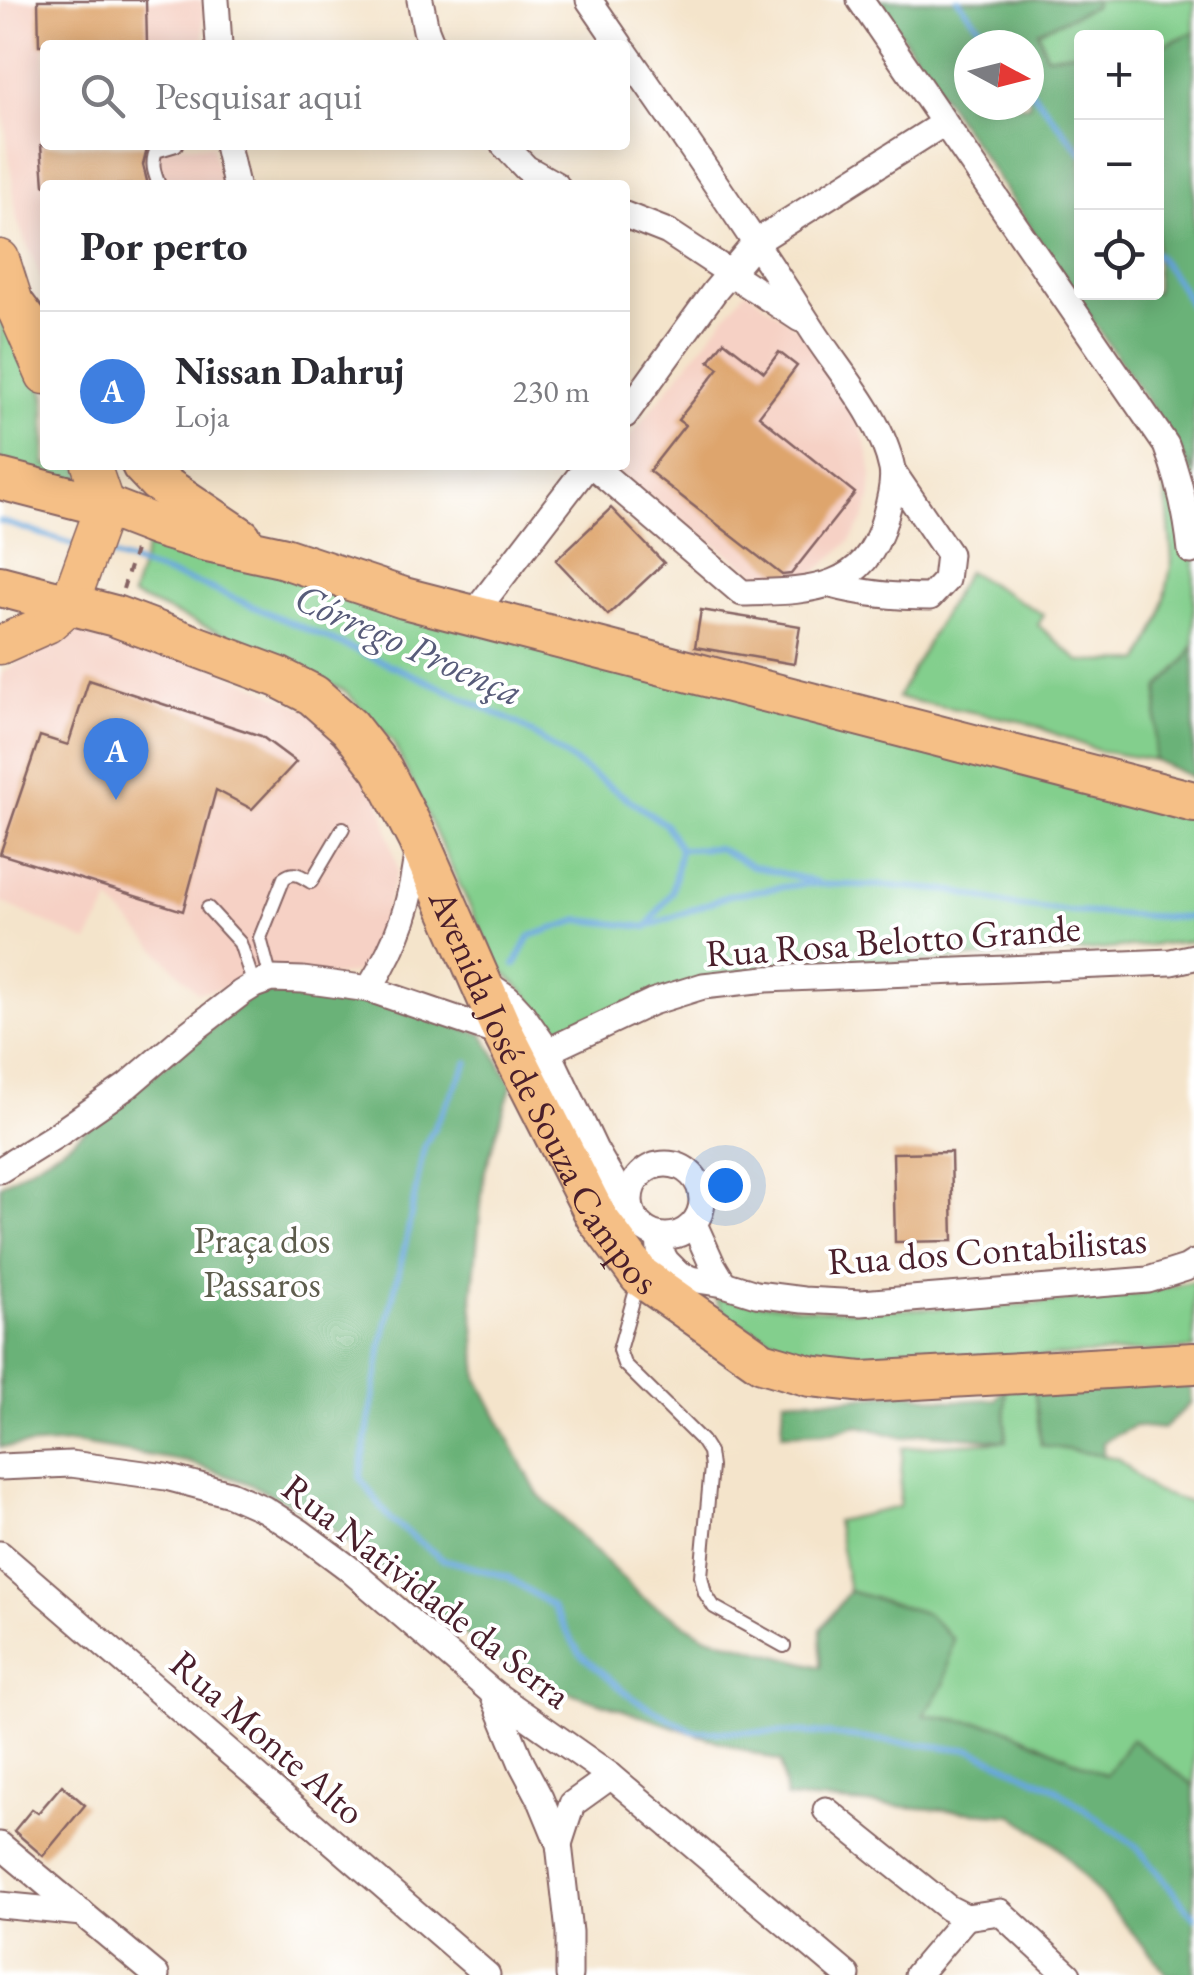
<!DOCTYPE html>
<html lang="pt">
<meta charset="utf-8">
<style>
:root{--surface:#fff;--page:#f7f7f7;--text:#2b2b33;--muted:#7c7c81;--line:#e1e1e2;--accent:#1f6fb2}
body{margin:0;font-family:"EB Garamond",serif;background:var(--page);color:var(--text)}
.controls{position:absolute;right:30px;top:30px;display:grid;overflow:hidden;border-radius:10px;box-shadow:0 5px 25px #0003}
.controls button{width:90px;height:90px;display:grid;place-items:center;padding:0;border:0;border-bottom:2px solid var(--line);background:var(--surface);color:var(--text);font:50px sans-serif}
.compass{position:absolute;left:954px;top:30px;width:90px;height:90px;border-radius:50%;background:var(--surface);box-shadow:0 5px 25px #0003;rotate:97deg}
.you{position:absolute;left:725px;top:1185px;width:35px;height:35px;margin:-25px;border:8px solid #fff;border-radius:50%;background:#1a73e8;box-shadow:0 0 0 15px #1a73e833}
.badge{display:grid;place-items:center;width:65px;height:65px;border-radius:50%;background:var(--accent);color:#fff;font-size:32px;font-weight:700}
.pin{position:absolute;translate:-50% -82px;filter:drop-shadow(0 2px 5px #0008)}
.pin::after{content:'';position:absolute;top:52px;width:35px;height:30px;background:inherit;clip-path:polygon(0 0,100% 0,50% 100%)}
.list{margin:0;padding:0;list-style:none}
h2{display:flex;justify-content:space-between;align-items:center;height:130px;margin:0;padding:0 40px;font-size:42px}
h2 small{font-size:32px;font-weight:400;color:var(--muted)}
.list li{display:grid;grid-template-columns:65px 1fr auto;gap:30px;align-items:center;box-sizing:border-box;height:160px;padding:0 40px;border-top:2px solid var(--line)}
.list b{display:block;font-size:38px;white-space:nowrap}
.list p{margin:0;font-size:32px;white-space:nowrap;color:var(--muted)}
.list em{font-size:32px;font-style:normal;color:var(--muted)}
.icon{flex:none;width:55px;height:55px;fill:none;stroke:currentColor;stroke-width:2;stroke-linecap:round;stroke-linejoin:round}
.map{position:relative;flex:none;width:1194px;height:1975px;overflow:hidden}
.search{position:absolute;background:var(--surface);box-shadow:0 5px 25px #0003;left:40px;top:40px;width:590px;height:110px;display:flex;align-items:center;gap:25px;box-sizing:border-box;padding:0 35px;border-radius:10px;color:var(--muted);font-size:38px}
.panel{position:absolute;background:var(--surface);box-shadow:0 5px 25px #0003;left:40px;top:180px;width:590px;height:290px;border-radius:10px}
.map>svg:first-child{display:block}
.built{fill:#f6d1c5}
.green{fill:#83cf8d;stroke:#66775c;stroke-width:2.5}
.forest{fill:#6ab278;stroke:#5a6852;stroke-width:2.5;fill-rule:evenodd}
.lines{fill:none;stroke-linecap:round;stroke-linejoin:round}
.stream{stroke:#68a7db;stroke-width:6}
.building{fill:#dea56d}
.service-casing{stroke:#866463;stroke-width:16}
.minor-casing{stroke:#866463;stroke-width:29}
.primary-casing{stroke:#866463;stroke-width:41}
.trunk-casing{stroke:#866463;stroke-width:44}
.path{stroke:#866463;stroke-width:4;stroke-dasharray:8 8;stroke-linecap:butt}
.service{stroke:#fff;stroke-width:12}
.minor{stroke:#fff;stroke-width:25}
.primary{stroke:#f5bf86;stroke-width:38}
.trunk{stroke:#f5bf86;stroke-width:40}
.labels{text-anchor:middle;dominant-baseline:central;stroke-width:8;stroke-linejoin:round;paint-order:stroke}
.street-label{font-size:38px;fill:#4a1f2b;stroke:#fff}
.park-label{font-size:38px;fill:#5e5d4d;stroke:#fff}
.water-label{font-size:40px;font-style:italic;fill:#585c7a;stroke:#fff}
</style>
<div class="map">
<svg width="1194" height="1975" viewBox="0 0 1194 1975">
<rect width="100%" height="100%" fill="#fff"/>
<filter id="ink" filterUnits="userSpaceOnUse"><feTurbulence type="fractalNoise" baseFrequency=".01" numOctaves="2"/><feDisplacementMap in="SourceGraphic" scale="20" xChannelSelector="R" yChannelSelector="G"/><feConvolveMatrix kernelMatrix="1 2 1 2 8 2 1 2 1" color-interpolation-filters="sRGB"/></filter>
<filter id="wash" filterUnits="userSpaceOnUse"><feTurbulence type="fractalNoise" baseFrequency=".0048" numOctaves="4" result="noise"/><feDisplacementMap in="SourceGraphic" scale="40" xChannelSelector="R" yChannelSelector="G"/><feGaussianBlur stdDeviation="2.25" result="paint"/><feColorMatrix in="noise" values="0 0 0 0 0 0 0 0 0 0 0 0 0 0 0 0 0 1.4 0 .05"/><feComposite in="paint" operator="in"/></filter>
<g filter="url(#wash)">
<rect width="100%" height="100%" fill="#f4e4cb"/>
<g class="built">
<path d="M1,0h202l1,45h-159v100h167l9,40h-176v103l-28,-68 -16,-129z"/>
<path d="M746,290l58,43 49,70 16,52 3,21 -2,25 -7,20 -13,20 -16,15 -23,20 -21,10 -28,-8 -156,-111 19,-2v-22z"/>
<path d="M72,623l112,30 131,60 63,79 20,78 -31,102 -170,20 -87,-91 -22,41 -88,-41 1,-227z"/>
</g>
<g class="green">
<path d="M1094,0h100v32l-37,16 -1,-10h-74l-1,13 -35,5 -8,-26 56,-24z"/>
<path d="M0,290l45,105v70h34l7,25 -86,-25z"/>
<path d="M1169,435l25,37v171l-8,16 -27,29 -5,72 -55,-9 -74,-29 -128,-24 70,-127 77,44 -6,10 42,37 61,-1 20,-44 11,-56 -4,-48 -7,-50z"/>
<path d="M149,540l1045,262v139l-108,10 -355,22 -180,64 -21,-39 -33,-33 -104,-223 -48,-51 -86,-42 -127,-53z"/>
<path d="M1194,1281v68l-277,14 -106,-6 -84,-39 -12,-20 108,12 162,-2 152,-14z"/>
<path d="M1005,1386h29l7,59 77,13 35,33 41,13v284l-2,-4 -86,-9 -105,-49 -78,-11 21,-30 -16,-71 -79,-23 -13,-70 63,-14 4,-59 103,-7z"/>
</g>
<g class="forest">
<path d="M878,0h216l1,6 -57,25 8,25 35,-5 1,241h74l1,-244 37,-16v440zM969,45h60v60h-60z"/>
<path d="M1194,643v135l-40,-18 5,-72 27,-29z"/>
<path d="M256,992l114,8 113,34 29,50 -28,90 -12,124 6,81 59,114 103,103 63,39 118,32v-38l28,-38 79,23 25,25 -9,46 -20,30 77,11 105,49 25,-36 61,45 2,4v187h-28l-9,-14 -99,-114 -45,-32 -227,-17 -5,-36 -271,-89 -59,-51 -138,-107 -68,-33 -57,-20 -113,-19 -75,4v-262l67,-40z"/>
<path d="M1189,1374l2,29 -28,26 -29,-3 -31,16v14l-62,-11 -7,-59z"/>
<path d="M1005,1386l1,55 -85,-8 -17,5 -47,-13 -22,7 -53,2 2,-35h60l59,-7 48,9 45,-2z"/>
</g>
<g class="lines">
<g class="stream">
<path d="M958,0l37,45"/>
<path d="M1029,88l53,65"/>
<path d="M1156,254l25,33 13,25"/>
<path d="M0,521l76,24"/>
<path d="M102,553l103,33 218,93 97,46 146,100 14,24 -8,43 -25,35"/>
<path d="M680,849l38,-1 34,18 65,16"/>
<path d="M515,965l15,-29 50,-16 67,7 83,-32 73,-11 90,2 59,5 60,14 64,7 110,6 8,-4"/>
<path d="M468,1062l-44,85 -18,94 -24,103 -22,134 31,42 51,39 66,18 44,29 28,48 54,45 59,32 121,2 158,17 80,36 85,61 57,70"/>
</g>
</g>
<g id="blocks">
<g class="building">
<path d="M38,0h108l1,45h-108z"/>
<path d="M41,145h107l-5,20 5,20h-104z"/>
<path d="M724,341l40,31 15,-20 18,14 -38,50 96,77 -64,81 -9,1 -133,-104 36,-46 -7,-5 41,-52 -10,-7z"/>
<path d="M611,508l53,55 -56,52 -52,-55z"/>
<path d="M701,610l99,16 -6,38 -99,-17z"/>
<path d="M89,680l172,56 35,26 -44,47 -36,-19 -33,121 -183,-57 40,-118 28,9z"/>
<path d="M951,1152l2,89 -58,1 -2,-89z"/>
<path d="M62,1785l23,20 -42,51 -29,-25 18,-22 6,4z"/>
</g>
</g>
</g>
<g filter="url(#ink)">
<use href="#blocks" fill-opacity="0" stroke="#866463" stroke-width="2.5"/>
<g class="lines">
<g class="service-casing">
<g id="service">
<path d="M159,185c-5,-13 -8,-21 -3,-34l20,-6"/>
<path d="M208,908l32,35 14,42"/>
<path d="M271,979l-11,-41 24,-60c10,-8 17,-2 27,4l32,-54"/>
<path d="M638,1283l-19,67 5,14 78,77 7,11 2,15 -10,109 4,17 9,14 70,39"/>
</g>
</g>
<g class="minor-casing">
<g id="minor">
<path d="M216,0l3,45"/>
<path d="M420,0l6,30 6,15"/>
<path d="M589,0l31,45"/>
<path d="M860,0l306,445c14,36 21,68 25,106"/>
<path d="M227,145l9,40"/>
<path d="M504,145l22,23 30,17"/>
<path d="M625,215l43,17 132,87"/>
<path d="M625,415l89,-123 42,-50 188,-119"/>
<path d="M592,465l150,128c62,-2 122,1 142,-72 4,-15 11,-36 8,-52 -9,-47 -49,-93 -75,-132 -62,-96 -126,-191 -192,-285"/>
<path d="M831,585c33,9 64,12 99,12l16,-17 3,-26 -56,-82"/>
<path d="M472,616l116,-151"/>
<path d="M484,982l24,16 12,13 28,40 47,99 36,62"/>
<path d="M369,989c30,-49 44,-88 49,-146"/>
<path d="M548,1051l104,-49 51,-16 63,-7 405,-17 23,-5"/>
<circle cx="666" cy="1200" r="36"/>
<path d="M0,1170l58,-36 69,-48 57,-49 57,-44 13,-8 17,-6 32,1 66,9 135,46"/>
<path d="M694,1224l18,40 12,20"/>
<path d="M659,1236l1,14 6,11 12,12 13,6 33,5 32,10 47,6 58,3 287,-23 38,-12 8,-5"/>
<path d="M0,1467l71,-3 95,13 64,17 34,15 36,23 47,35 145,125 119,84 236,199"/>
<path d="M0,1554l487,421"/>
<path d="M492,1692l30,72 18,34 19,46 10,88v43"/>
<path d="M826,1810l122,98 18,9 34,-5 68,63"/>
<path d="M559,1844l13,-40 39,-28"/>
<path d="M0,1845l156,130"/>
<path d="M0,1905l82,8"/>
<path d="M917,1975l49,-58"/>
</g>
</g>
<g class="primary-casing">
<g id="primary">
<path d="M0,259l15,47 30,69"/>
<path d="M0,645l47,-21 22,-19 36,-99 -14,-41"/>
</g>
</g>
<g class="trunk-casing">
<g id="trunk">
<path d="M15,306l30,40"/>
<path d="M142,465l16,17 83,56"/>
<path d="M0,479l105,27 52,20 46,14 78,17 123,41 790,204"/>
<path id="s1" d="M0,586l115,30 163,61 35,18 36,32 33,42 36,70 86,196 93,183 43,58 122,86 48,14 53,6 331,-19"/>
</g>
</g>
<path class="path" d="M123,589l12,-39"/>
<use href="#service" class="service"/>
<use href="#minor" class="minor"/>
<use href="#primary" class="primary"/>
<use href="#trunk" class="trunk"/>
</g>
</g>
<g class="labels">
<g class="street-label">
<text transform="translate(893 940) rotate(-4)">Rua Rosa Belotto Grande</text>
<text stroke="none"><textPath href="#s1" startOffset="795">Avenida José de Souza Campos</textPath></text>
<text transform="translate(987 1250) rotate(-4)">Rua dos Contabilistas</text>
<text transform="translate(427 1591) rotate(38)">Rua Natividade da Serra</text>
<text transform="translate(268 1737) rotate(41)">Rua Monte Alto</text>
</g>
<g class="park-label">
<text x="262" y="1239">Praça dos<tspan x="262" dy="44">Passaros</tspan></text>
</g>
<g class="water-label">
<text transform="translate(409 644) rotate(24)">Córrego Proença</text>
</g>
</g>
</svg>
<div class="controls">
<button>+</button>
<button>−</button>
<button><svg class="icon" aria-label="locate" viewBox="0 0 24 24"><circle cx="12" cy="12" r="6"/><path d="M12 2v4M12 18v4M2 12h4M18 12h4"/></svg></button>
</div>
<svg class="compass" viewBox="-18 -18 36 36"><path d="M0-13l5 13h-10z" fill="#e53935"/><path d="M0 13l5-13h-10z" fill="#7c7c81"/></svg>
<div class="you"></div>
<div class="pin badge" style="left:116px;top:800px;background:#3f7fe0">A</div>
<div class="search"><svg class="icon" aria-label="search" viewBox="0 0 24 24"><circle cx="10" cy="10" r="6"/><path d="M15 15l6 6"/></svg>Pesquisar aqui</div>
<section class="panel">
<h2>Por perto<small></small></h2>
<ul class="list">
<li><span class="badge" style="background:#3f7fe0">A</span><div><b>Nissan Dahruj</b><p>Loja</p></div><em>230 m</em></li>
</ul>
</section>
</div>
